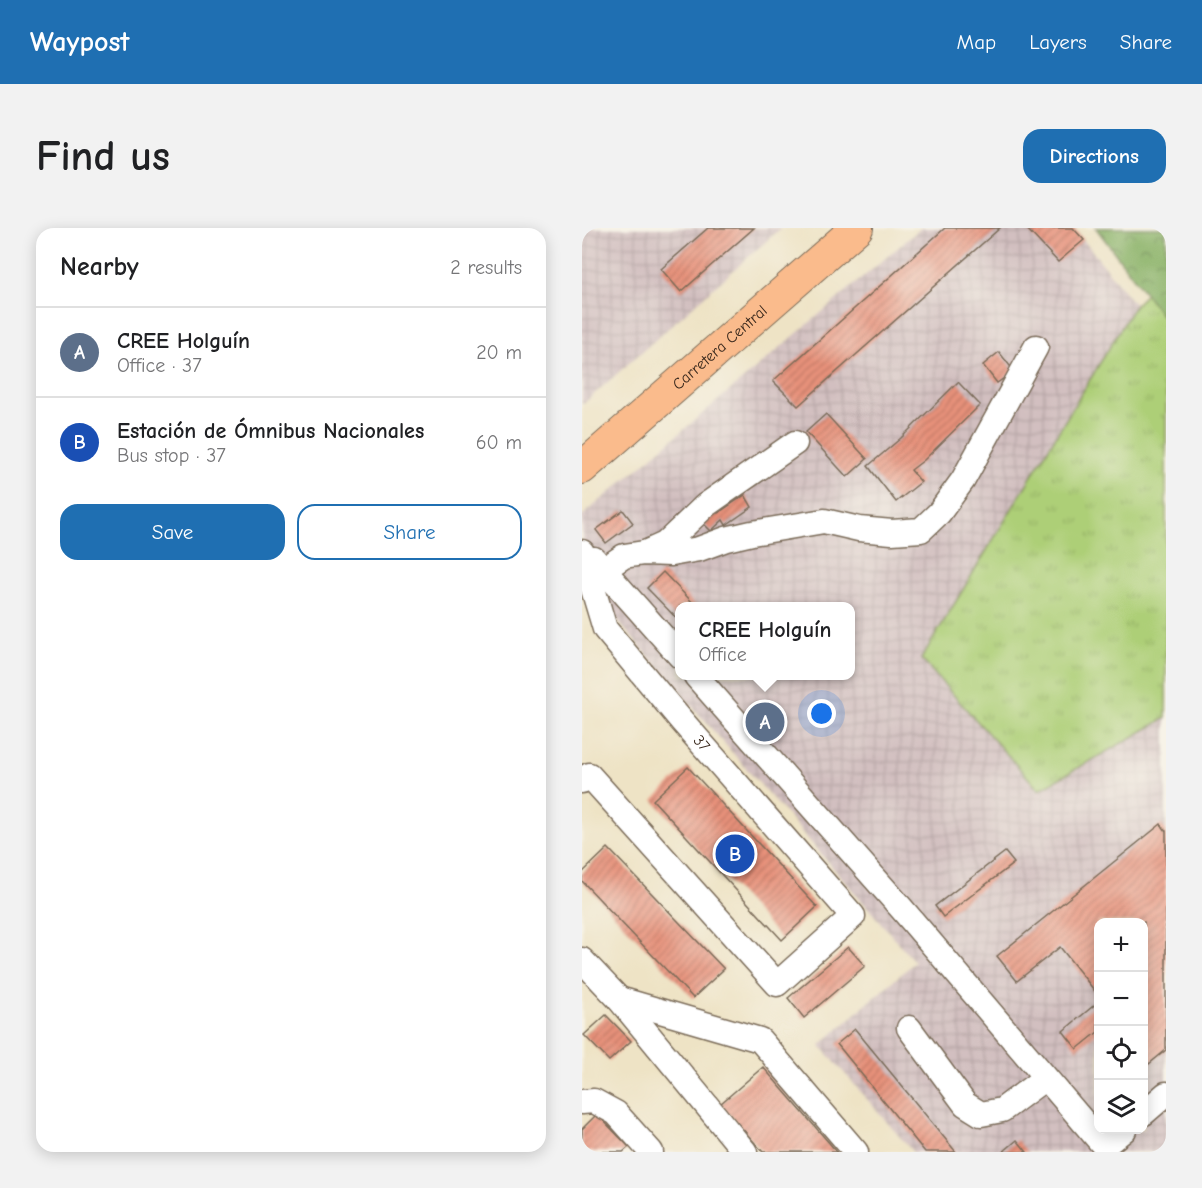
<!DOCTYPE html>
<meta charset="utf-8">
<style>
:root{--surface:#fff;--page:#f2f2f2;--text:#202124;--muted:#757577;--line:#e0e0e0;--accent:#1f6fb2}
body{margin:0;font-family:"Comic Neue",sans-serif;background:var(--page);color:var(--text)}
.controls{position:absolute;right:18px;bottom:18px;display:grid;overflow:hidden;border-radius:12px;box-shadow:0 3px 15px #0003}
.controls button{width:54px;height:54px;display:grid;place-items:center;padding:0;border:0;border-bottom:2px solid var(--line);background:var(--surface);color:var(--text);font:30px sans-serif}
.you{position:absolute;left:240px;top:486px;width:21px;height:21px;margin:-15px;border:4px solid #fff;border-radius:50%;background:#1a73e8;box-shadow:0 0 0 9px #1a73e833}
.badge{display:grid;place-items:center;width:39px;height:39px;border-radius:50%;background:var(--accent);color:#fff;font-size:20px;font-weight:700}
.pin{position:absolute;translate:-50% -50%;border:3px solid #fff;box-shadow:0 2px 6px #0006}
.popup{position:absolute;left:93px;top:374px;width:180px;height:78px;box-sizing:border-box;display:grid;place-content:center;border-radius:12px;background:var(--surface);filter:drop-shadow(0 2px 4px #0005);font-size:20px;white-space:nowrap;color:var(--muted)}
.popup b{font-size:22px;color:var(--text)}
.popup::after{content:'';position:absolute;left:50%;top:100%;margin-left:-12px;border:12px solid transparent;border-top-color:var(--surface)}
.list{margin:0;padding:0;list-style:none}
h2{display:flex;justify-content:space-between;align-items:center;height:78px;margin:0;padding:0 24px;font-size:26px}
h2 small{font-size:20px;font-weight:400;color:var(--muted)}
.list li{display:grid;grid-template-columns:39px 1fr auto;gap:18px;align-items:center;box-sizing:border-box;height:90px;padding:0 24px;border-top:2px solid var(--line)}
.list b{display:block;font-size:22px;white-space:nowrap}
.list p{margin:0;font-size:20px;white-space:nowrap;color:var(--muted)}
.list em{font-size:20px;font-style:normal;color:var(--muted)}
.actions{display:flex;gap:12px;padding:18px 24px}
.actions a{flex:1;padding:14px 0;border:2px solid var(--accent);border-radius:18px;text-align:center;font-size:21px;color:var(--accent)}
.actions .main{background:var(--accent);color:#fff}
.icon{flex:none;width:33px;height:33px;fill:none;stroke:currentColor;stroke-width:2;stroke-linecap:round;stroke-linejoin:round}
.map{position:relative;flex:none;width:584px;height:924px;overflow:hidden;border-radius:18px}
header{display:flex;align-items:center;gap:36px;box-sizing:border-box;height:84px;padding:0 30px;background:var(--accent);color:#fff}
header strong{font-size:28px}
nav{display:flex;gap:33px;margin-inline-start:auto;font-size:21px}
.intro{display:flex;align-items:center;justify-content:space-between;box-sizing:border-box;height:144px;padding:0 36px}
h1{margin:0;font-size:42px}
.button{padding:15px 27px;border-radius:18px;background:var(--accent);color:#fff;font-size:21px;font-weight:700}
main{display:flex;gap:36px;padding:0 36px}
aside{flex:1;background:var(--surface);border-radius:18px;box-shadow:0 3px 15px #0003}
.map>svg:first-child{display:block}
.industrial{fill:url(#industrial-grid);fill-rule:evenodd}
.grass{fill:url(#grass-tufts);stroke:#747c4a;stroke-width:1.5}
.forest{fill:url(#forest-crowns);stroke:#626e43;stroke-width:1.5}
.building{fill:url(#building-hatch)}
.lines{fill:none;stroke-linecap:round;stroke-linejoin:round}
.minor-casing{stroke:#7a6b58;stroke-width:27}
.major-casing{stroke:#7a6b58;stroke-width:34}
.minor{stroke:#fff;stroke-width:24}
.major{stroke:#fabb8c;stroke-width:32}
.labels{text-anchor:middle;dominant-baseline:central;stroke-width:4.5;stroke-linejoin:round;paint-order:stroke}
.street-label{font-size:16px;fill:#3b2a1e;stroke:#f7f3e8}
</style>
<header>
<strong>Waypost</strong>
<nav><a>Map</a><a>Layers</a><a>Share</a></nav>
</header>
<div class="intro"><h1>Find us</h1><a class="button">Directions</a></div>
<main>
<aside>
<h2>Nearby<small>2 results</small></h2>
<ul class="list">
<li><span class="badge" style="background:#5c6f8a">A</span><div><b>CREE Holguín</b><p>Office · 37</p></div><em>20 m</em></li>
<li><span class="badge" style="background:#1a4fb4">B</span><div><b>Estación de Ómnibus Nacionales</b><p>Bus stop · 37</p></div><em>60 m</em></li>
</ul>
<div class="actions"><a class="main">Save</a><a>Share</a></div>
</aside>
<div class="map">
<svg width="584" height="924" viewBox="0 0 584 924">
<defs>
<pattern id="industrial-grid" width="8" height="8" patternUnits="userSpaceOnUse" patternTransform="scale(1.5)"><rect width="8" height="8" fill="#d2bfc0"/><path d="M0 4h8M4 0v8" fill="none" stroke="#b5a4a5"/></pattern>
<pattern id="grass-tufts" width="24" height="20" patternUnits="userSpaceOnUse" patternTransform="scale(1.5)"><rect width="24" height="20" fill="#adcf77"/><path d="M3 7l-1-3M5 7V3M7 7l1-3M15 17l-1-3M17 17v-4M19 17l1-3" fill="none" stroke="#96b266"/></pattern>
<pattern id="forest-crowns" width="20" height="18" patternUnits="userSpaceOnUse" patternTransform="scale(1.5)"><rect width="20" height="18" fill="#8ab268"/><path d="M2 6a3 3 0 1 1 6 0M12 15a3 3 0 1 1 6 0" fill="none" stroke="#729155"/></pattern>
<pattern id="building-hatch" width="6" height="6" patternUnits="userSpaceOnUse" patternTransform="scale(1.5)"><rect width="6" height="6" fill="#e7917a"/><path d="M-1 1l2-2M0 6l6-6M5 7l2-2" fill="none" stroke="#bc7763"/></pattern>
</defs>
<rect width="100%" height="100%" fill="#f7f3e8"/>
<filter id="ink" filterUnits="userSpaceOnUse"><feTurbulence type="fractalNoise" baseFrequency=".0167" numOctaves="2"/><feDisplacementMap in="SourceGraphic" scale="12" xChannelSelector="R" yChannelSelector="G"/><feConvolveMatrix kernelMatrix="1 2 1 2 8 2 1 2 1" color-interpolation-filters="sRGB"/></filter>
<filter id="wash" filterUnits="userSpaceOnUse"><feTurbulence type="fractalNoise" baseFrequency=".008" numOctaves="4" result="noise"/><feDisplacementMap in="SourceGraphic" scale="24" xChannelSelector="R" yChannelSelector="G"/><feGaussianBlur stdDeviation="1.35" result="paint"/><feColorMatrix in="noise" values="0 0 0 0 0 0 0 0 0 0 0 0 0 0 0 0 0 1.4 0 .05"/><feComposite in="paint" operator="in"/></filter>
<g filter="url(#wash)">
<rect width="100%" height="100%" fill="#eee3c5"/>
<g class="industrial">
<path d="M0,0h199l-199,177z"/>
<path d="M339,0h153l61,77 -214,354 118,130 127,-71v434h-253l-93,-107 95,-83 -307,-352 -26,-73v-21zM98,378h170v70h-170zM516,694h46v208h-46z"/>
</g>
<path class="grass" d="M564,66l20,27v397l-127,72 -118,-131 214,-354z"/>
<path class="forest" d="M514,0h70v93z"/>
<g id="blocks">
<g class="building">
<path d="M126,0h46l-73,64 -20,-23z"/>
<path d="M363,0h55l-202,178 -25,-25z"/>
<path d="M444,0h47l11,12 -26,22z"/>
<path d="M417,124l15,19 -17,12 -14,-18z"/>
<path d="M376,154l22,23 -56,55 -13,10 10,12 -25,20 -28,-36 33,-28z"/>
<path d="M244,186l41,45 -20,18 -41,-45z"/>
<path d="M163,267l7,12 -26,18 -3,-5 -12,11 -11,-11 14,-12 4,5z"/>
<path d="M41,282l10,13 -27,20 -10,-13z"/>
<path d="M81,344l33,34h-16v16l-33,-34z"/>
<path d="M106,539l129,140 -35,33 -129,-140z"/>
<path d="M579,596l5,7v219l-17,14 -5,-6v-136h-46v73l-38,-48 -43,34 -20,-25z"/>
<path d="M26,620l116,121 -31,29 -111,-117v-8z"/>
<path d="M423,624l9,11 -71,54 -8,-11z"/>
<path d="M266,719l17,19 -61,52 -16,-20z"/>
<path d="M516,774v30l-21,17 -14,-18z"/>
<path d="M24,787l25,26 -22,20 -25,-26z"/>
<path d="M273,801l101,123h-31l-88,-108z"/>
<path d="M181,839l74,85h-74l-43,-48z"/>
<path d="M15,886l32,33 -6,5h-41v-23z"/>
<path d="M435,912l10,12h-24z"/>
</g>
</g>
</g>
<g filter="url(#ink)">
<use href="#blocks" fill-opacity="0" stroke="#7a6b58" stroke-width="1.5"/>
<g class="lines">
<g class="minor-casing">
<g id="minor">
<path id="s1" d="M0,324l23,77 76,91 172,196 -76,68 -188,-209 -7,6"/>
<path d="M63,325l20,-9 41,-39 89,-62"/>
<path d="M12,331l86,97"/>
<path d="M21,342l21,-14 20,-3 27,1 28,-5 27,-10 26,-6 72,-12 35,8 33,3 29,-2 18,-17 24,-33 73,-133"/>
<path d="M114,448l206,233 202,237 20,-16"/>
<path d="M0,732l37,39 126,153"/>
<path d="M37,771l141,41 96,112"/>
<path d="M327,800l56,76 16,10 21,-4 43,-32"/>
<path d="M0,874l12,-1 22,12 35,39"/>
<path d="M562,885l22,-19"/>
</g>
</g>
<g class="major-casing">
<g id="major">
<path id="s2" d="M0,240l275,-240"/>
</g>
</g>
<use href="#minor" class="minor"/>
<use href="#major" class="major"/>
</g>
</g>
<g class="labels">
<g class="street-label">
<text stroke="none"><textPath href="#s2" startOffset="183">Carretera Central</textPath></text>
<text stroke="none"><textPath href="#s1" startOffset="230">37</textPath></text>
</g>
</g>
</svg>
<div class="controls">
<button>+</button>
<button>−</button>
<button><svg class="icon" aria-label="locate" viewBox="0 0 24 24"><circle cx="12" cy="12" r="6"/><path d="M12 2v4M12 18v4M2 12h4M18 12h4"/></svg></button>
<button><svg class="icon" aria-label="layers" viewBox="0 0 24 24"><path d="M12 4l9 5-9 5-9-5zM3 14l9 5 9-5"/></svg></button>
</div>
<div class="you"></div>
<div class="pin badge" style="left:183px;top:494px;background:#5c6f8a">A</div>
<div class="popup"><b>CREE Holguín</b>Office</div>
<div class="pin badge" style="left:153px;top:626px;background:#1a4fb4">B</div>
</div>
</main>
